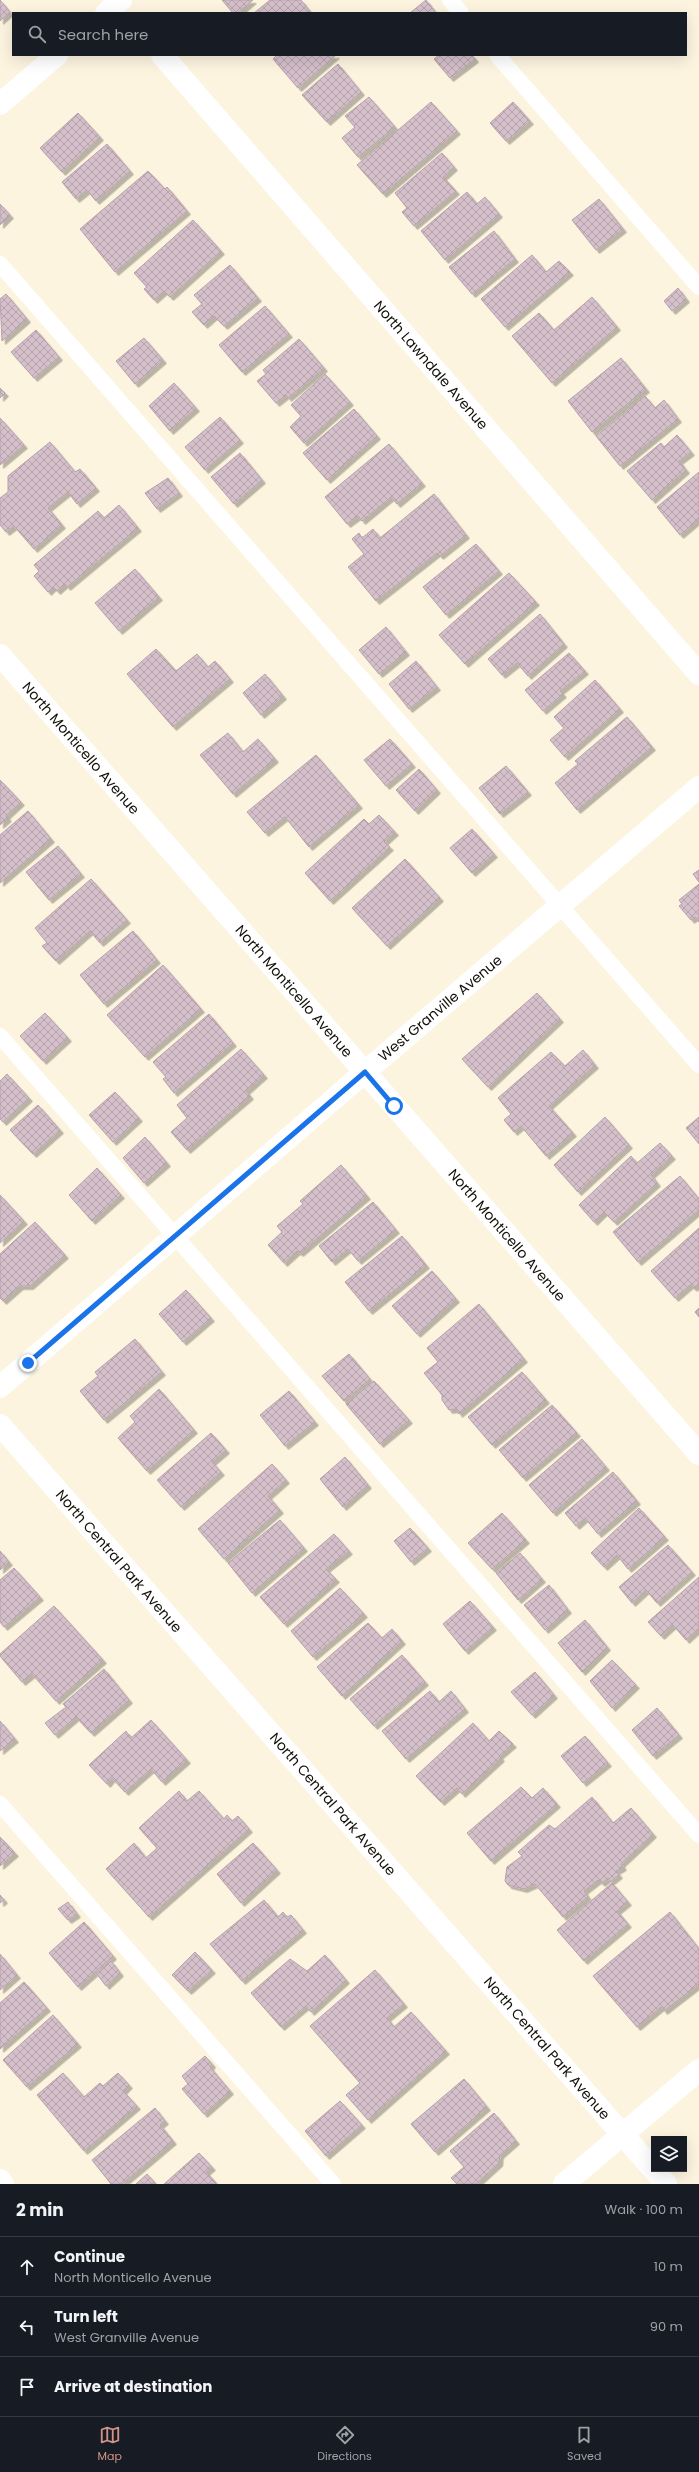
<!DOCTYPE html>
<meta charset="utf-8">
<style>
:root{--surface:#171b24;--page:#20242c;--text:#f1f3f6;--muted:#9ea1a6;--line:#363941;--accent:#d39487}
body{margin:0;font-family:Poppins,sans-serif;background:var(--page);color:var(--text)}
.controls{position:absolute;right:12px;bottom:12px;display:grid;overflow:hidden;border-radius:0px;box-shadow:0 4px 16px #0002}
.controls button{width:36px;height:36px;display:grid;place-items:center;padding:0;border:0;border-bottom:1px solid var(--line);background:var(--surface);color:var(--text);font:20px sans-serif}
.stop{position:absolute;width:12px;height:12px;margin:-9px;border:3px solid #1a73e8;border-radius:50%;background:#fff}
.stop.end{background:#1a73e8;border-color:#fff;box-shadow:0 1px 4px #0008}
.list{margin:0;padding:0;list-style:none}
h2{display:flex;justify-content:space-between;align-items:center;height:52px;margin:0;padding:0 16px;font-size:17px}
h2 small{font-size:13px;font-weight:400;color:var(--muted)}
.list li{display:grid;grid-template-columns:26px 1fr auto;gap:12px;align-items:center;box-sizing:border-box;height:60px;padding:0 16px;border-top:1px solid var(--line)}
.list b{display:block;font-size:15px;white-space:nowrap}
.list p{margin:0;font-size:13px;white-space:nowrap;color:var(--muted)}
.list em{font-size:13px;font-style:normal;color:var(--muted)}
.icon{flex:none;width:22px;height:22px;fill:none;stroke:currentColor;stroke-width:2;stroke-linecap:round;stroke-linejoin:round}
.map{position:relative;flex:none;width:699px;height:2184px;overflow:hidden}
.search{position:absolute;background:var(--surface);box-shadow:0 4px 16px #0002;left:12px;right:12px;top:12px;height:44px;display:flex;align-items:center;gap:10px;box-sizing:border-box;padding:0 14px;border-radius:0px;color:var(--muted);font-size:15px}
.sheet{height:232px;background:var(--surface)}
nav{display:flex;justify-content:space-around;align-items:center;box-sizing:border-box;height:56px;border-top:1px solid var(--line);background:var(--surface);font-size:11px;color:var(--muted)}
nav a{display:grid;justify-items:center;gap:2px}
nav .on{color:var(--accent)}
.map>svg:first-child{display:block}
.building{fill:url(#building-cross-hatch);stroke:#b6a1ac;filter:url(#shadow)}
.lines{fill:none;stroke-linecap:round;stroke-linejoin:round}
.lane{stroke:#fff;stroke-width:16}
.street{stroke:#fff;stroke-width:22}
.route{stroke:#1a73e8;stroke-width:5}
.labels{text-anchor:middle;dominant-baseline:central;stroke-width:4;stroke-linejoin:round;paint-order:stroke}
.street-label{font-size:14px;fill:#110f08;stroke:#fff}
</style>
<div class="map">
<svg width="699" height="2184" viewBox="0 0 699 2184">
<defs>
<pattern id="building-cross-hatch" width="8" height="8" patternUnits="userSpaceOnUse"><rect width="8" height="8" fill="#d4bfca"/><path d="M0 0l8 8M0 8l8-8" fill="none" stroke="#b5a3ac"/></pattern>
<filter id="shadow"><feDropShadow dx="3.5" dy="3.5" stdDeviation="0" flood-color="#0004"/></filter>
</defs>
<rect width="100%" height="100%" fill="#fcf4df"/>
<g class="building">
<path d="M0,0l10,12 -10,9z"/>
<path d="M222,0h31l-15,13h-5z"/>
<path d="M270,0h31l10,13h-57z"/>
<path d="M426,0l10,13h-26z"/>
<path d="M277,55h59l-38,33 -25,-29z"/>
<path d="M439,55h33l3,4 -25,19 -16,-19z"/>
<path d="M338,64l23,28 -34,30 -25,-27z"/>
<path d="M369,97l26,30 -37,30 -16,-19 13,-11 -10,-11z"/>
<path d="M431,102l26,29 -74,63 -26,-29z"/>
<path d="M513,102l17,19 -24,20 -16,-18z"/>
<path d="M78,113l22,24 -38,35 -22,-24z"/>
<path d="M107,144l23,27 -34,30 -9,-11 -11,9 -14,-17z"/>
<path d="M442,153l12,14 -11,10 13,14 -42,35 -12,-14 5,-4 -12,-15z"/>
<path d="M148,171l17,18 2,-2 20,24 -72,61 -35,-43z"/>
<path d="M467,192l10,12 8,-7 14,17 -54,46 -24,-29z"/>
<path d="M599,199l24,30 -27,21 -24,-30z"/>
<path d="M0,204l10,11 -10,10z"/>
<path d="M193,220l28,31 -51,46 -6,-6 -10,9 -10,-11 3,-2 -13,-14z"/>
<path d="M494,231l21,28 -43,35 -23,-27z"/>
<path d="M532,255l14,17 13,-11 11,11 -65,55 -24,-28z"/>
<path d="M230,265l28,33 -34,28 -10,-10 -10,9 -12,-13 10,-8 -8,-9z"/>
<path d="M678,288l8,11 -14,12 -8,-10z"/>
<path d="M6,294l21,25 -25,22 -2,-42z"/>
<path d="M592,297l25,30 -65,56 -40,-47 27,-23 15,17z"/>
<path d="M265,306l24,28 -47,38 -23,-27z"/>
<path d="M36,330l23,27 -25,21 -23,-26z"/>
<path d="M144,338l19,22 -28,24 -19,-23z"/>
<path d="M299,339l25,29 -36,30 -2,-3 -10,8 -19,-22 9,-7 -3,-4z"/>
<path d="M621,358l25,31 -54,43 -24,-31z"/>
<path d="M325,374l25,28 -46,41 -14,-16 11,-11 -10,-11z"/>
<path d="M174,383l22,25 -26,23 -21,-25z"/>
<path d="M0,388l5,5 -5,5z"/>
<path d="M645,396l10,12 9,-8 14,19 -58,47 -24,-30z"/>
<path d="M354,409l23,27 -50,44 -24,-27z"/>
<path d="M220,417l20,23 -35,30 -20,-23z"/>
<path d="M0,418l24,27 -24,20z"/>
<path d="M677,435l14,17 -12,9 7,9 -34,30 -25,-29 34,-28 3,4z"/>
<path d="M50,442l25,30 5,-3 16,19 -19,16 -9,-12 -20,16 14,17 -28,24 -20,-23 -8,6 -6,-7v-27l8,-6v-16z"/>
<path d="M389,444l33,39 -25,21 -6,-7 -29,24 -4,-5 -11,8 -22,-27z"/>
<path d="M240,453l22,27 -28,24 -23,-27z"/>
<path d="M699,472v47l-19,16 -23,-28z"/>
<path d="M168,478l11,15 -22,16 -12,-16z"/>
<path d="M434,494l32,41 -26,21 -3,-3 -61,48 -28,-34 16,-13 -12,-15 7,-6 3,5 11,-9 7,9z"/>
<path d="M119,505l19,23 -71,59 -2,-3 -8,7 -4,-4 -5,5 -14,-16 5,-5 -5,-6 64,-54 6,7z"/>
<path d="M476,544l23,27 -53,44 -23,-28z"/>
<path d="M135,569l24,28 -40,34 -24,-28z"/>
<path d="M509,573l27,29 -71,62 -26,-29z"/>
<path d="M540,614l24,30 -36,32 -11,-13 -15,12 -14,-16z"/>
<path d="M386,627l20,25 -27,22 -20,-24z"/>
<path d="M156,649l20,22 21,-17 11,13 7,-6 15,18 -57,48 -46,-53z"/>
<path d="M569,653l16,18 -25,20 3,3 -20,17 -18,-21z"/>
<path d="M416,661l21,26 -28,22 -20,-25z"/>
<path d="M265,674l18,22 -22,19 -18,-22z"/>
<path d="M595,680l25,29 -55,48 -15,-17 14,-12 -10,-11z"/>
<path d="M627,717l25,30 -75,63 -22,-27 23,-19 -3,-3z"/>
<path d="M228,733l15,19 15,-13 17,20 -42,35 -33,-39z"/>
<path d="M390,739l22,25 -26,22 -22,-26z"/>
<path d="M316,755l43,50 -50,42 -24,-30 -20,16 -18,-21z"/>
<path d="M506,766l22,26 -28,22 -21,-26z"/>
<path d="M419,769l18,21 -22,21 -19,-21z"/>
<path d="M0,780l21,22 -15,14 2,2 -8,7z"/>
<path d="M28,811l23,28 -51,44v-48z"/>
<path d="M379,815l16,17 -11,10 6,5 -60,54 -25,-28 59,-54 5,5z"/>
<path d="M472,829l22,25 -22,19 -22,-25z"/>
<path d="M58,846l23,28 -32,26 -23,-28z"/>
<path d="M405,859l35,39 -53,48 -35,-38z"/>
<path d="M699,870v12l-6,-8z"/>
<path d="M91,879l36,41 -27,23 -10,-12 -34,30 -14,-15 5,-3 -12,-15z"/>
<path d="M699,884v38l-4,-5 -4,3 -12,-14 3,-2 -3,-4z"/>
<path d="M133,931l24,29 -53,44 -24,-29z"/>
<path d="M163,965l38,44 -56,48 -38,-42z"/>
<path d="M537,993l23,26 -72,68 -26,-28z"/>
<path d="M45,1013l23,25 -25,23 -23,-25z"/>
<path d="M209,1014l24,29 -59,50 -11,-14 3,-2 -13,-15z"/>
<path d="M241,1049l23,26 -18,16 4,5 -63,54 -16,-18 16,-14 -10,-13z"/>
<path d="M583,1050l12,15 -46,41 24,27 -27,23 -25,-30 -7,6 -10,-12 7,-6 -13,-16 53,-46 14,14z"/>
<path d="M7,1074l22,24 -26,24 -3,-3v-38z"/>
<path d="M115,1092l24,26 -26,24 -24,-27z"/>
<path d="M38,1105l22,25 -27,24 -23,-24z"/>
<path d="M605,1117l24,28 -51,47 -24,-27z"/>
<path d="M699,1117v27l-13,-16z"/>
<path d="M145,1137l22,26 -23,20 -21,-25z"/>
<path d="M660,1143l12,13 -21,19 6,8 -43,39 -10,-10 -10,10 -15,-17 52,-49 6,7z"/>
<path d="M341,1165l26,31 -67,57 -3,-2 -13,12 -16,-18 14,-13 -5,-6 26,-22 -3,-3z"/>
<path d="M97,1168l24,27 -29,26 -23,-26z"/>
<path d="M680,1176l19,23v11l-61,52 -25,-30z"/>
<path d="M0,1195l24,26 -24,22z"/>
<path d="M373,1202l23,28 -38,31 -10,-12 -16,13 -13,-16z"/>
<path d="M35,1222l30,33 -35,31h-10l-17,15 -3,-3v-44z"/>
<path d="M699,1228v55l-5,5 -4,-3 -15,13 -24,-27z"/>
<path d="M402,1236l24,29 -57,46 -24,-29z"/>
<path d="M432,1271l24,28 -39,35 -25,-28z"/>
<path d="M186,1290l25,28 -28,24 -24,-28z"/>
<path d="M479,1304l45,55 -65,55 -3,-5 -7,1 -7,-10v-5l-18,-22 14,-11 -11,-14z"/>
<path d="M699,1308v9l-4,-5z"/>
<path d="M135,1339l27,33 -58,48 -24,-29 18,-15 -3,-4z"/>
<path d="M349,1354l21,25 -26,22 -22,-25z"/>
<path d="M522,1372l24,28 -54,45 -24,-28z"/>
<path d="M374,1381l35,39 -29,24 -34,-40z"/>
<path d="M159,1389l35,41 -47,41 -29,-33 17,-16 -5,-6z"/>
<path d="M289,1391l26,31 -30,24 -25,-31z"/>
<path d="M552,1405l25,28 -54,45 -24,-28z"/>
<path d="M211,1433l15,17 -14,12 9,10 -40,35 -24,-27z"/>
<path d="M582,1439l24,28 -53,46 -24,-28z"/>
<path d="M345,1457l23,28 -25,22 -23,-28z"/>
<path d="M272,1464l14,16 -18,16 12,14 -56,49 -26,-30z"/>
<path d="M613,1472l24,29 -39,33 -13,-16 -9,8 -11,-13z"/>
<path d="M639,1508l26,29 -37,32 -11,-14 -13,12 -13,-14z"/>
<path d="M502,1513l24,27 -34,29 -24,-26z"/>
<path d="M280,1520l24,28 -52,45 -24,-30z"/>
<path d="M410,1528l18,20 -17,14 -17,-21z"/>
<path d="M334,1534l15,17 -23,18 10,10 -52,45 -24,-27z"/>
<path d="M668,1545l24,27 -35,31 -11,-13 -14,13 -13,-16z"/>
<path d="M0,1551l9,11 -9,8z"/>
<path d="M520,1553l22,26 -24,21 -22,-27z"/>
<path d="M14,1568l26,29 -36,30 -4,-5v-42z"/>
<path d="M699,1577v51l-13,12 -13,-15 -12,11 -13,-14z"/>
<path d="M549,1585l19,25 -23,20 -21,-25z"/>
<path d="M340,1588l24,26 -51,43 -22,-26z"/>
<path d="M470,1601l23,26 -28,24 -22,-27z"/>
<path d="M54,1606l49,54 -47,41 -24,-27 -10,8 -22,-26v-2z"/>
<path d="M585,1620l22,27 -25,25 -24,-29z"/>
<path d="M368,1623l14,15 10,-9 10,12 -60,55 -25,-29z"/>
<path d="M402,1655l23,27 -51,44 -24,-27z"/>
<path d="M612,1660l24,25 -24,23 -22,-27z"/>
<path d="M104,1669l25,31 -38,33 -15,-16 -21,18 -10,-12 21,-16 -3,-3z"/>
<path d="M535,1672l19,23 -22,20 -21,-23z"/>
<path d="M430,1691l9,11 12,-11 14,18 -59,50 -24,-28z"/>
<path d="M657,1708l22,27 -26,21 -21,-26z"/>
<path d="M151,1720l36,40 -25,22 -11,-13 -26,23 -13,-14 -5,6 -18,-19 37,-34 5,7z"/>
<path d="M0,1721l15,18 -15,12z"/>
<path d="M473,1723l16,18 10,-10 14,13 -14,12 2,2 -39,36 -5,-6 -16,14 -25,-26z"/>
<path d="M585,1736l23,27 -25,20 -22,-27z"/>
<path d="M521,1787l11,11 11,-10 14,16 -66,57 -24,-28z"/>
<path d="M179,1791l8,10 12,-10 25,28 3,-4 5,6 6,-5 11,13 -100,88 -43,-48 28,-26 12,15 11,-10 -18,-20z"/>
<path d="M592,1797l21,26 18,-15 22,26 -32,30 2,3 -7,4 3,4 -9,7 -2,-4 -6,5 -4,-3 -14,11 4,6 -25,20 -28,-33 -11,5 -16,-4 -3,-4 2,-14 15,-11 -4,-4 31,-27 6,4z"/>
<path d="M0,1837l15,16 -15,13z"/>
<path d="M253,1843l24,27 -36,33 -24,-29z"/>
<path d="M612,1883l16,19 -11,9 11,13 -44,37 -27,-31z"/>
<path d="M0,1895l4,5 -4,3z"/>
<path d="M264,1900l14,17 5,-5 4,5 4,-2 12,15 -61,51 -32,-37z"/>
<path d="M68,1902l9,12 -9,6 -10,-11z"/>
<path d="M670,1912l29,37v35l-35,27 -3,-4 -24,20 -44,-51z"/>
<path d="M84,1922l29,34 -35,31 -29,-34z"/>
<path d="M195,1952l17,18 -24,21 -16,-16z"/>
<path d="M0,1954l17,21 -17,15z"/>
<path d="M325,1955l21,25 -35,32 -5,-6 -25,21 -30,-34 39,-34 17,12z"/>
<path d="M111,1961l9,12 -14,13 -10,-13z"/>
<path d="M375,1970l29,34 -17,14 7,9 17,-15 35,39 -78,69 -22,-25 14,-12 -50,-57z"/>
<path d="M24,1982l23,26 -47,41v-46z"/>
<path d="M53,2015l25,29 -51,43 -24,-27z"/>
<path d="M205,2056l7,8 -2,3 20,24 -26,23 -22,-25 6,-5 -6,-8z"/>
<path d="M63,2073l21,24 16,-14 3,3 15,-13 11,12 -6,6 14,15 -53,45 -47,-56z"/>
<path d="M464,2079l23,28 -52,45 -24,-28z"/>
<path d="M340,2101l22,24 -36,31 -21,-25z"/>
<path d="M155,2108l10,13 -5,4 13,16 -51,43h-11l-19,-24z"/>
<path d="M494,2113l22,28 -16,14 -1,8 -23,21h-19l-6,-6 13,-11 -14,-16z"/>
<path d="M199,2153l13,14 -6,5 11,12h-53z"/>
<path d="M147,2174l9,10h-20z"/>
</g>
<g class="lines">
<g class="lane">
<path d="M450,0l11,13"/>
<path d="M497,55l202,232"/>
<path d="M0,264l699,801"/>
<path d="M0,1036l699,799"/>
<path d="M0,1804l333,380"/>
</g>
<g class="street">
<path d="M106,13l15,-13"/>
<path d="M162,55l537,619"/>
<path d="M0,104l57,-49"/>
<path d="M0,655l699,799"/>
<path d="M0,1387l365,-315 334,-285"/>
<path d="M0,1425l666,759"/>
<path d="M0,2180l3,4"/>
<path d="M564,2184l135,-114"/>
</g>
</g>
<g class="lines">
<path class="route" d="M28,1363l337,-291 29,34"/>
</g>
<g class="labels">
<g class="street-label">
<text transform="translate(431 365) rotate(49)">North Lawndale Avenue</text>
<text transform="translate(81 748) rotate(49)">North Monticello Avenue</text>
<text transform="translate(294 991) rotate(49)">North Monticello Avenue</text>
<text transform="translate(440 1008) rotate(-40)">West Granville Avenue</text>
<text transform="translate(507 1235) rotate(49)">North Monticello Avenue</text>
<text transform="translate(119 1561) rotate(49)">North Central Park Avenue</text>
<text transform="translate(333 1804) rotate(49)">North Central Park Avenue</text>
<text transform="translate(547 2048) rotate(49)">North Central Park Avenue</text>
</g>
</g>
</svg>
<div class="controls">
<button><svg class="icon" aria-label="layers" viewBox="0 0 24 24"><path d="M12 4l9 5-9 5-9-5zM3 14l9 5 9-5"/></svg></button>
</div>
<div class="stop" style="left:394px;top:1106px"></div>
<div class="stop end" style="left:28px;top:1363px"></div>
<div class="search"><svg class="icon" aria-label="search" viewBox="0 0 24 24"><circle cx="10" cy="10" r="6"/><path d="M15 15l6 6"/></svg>Search here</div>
</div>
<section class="sheet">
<h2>2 min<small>Walk · 100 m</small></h2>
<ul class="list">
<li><svg class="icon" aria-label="ahead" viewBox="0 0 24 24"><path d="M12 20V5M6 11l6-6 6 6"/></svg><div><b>Continue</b><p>North Monticello Avenue</p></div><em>10 m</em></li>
<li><svg class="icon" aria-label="left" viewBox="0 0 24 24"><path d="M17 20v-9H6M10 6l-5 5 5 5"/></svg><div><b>Turn left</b><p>West Granville Avenue</p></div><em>90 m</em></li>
<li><svg class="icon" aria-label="arrive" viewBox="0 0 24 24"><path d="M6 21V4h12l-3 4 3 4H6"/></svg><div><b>Arrive at destination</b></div></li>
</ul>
</section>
<nav>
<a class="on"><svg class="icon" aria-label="map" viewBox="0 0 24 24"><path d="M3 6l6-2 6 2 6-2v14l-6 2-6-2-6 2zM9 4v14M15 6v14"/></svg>Map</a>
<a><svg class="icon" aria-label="directions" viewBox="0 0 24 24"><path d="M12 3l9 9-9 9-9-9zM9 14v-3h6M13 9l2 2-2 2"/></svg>Directions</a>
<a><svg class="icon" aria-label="saved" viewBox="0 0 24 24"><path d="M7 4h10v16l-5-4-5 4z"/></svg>Saved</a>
</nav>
